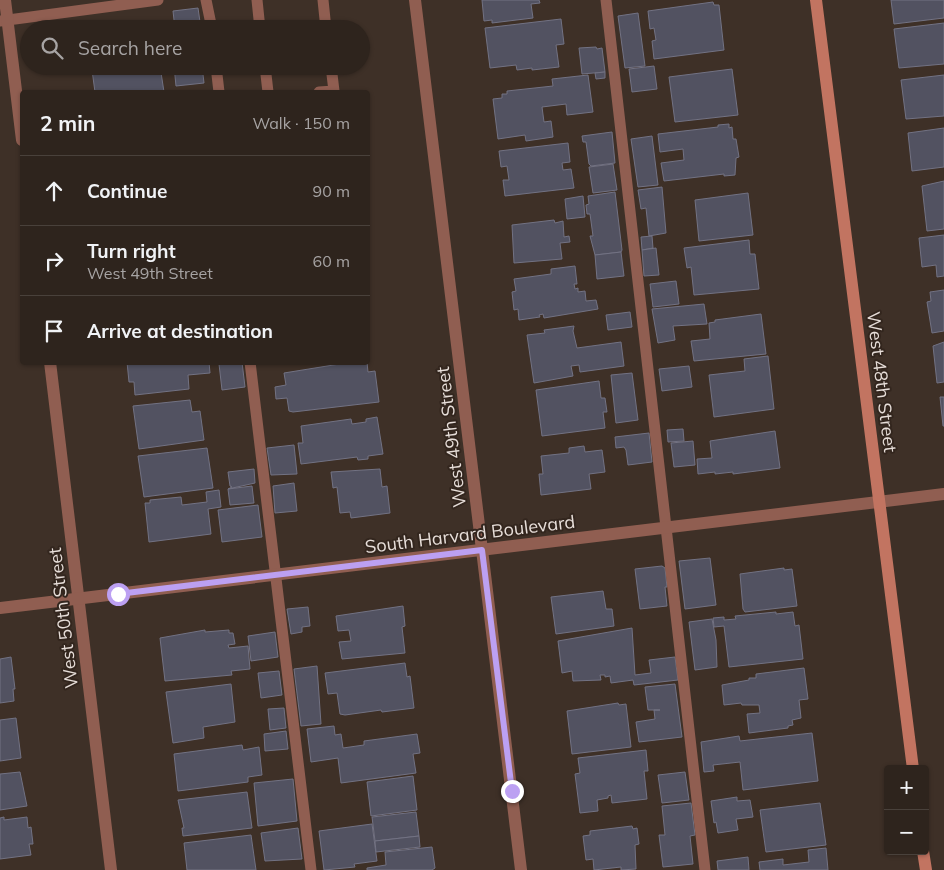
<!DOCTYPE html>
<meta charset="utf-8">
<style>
:root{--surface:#2e241d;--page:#3a302a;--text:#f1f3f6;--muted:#a7a4a4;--line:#49413b}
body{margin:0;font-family:Mulish,sans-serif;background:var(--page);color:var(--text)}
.controls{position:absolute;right:15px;bottom:15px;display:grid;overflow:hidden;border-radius:5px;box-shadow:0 1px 4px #0004}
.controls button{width:45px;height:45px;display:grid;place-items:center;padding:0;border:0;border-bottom:1px solid var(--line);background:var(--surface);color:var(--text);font:25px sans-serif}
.stop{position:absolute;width:15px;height:15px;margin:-11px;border:4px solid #bca0f2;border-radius:50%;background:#fff}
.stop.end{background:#bca0f2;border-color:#fff;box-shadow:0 1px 5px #0008}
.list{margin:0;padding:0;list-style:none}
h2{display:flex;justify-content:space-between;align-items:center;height:65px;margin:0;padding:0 20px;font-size:21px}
h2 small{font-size:16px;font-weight:400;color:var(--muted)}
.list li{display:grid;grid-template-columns:32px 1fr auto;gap:15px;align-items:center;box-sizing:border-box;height:70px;padding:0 20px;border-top:1px solid var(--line)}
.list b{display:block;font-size:19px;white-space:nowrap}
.list p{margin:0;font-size:16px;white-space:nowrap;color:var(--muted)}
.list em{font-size:16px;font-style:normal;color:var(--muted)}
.icon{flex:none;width:28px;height:28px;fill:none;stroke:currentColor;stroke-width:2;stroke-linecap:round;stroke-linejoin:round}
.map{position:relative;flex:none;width:944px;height:870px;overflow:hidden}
.search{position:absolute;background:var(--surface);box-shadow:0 1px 4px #0004;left:20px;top:20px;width:350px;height:55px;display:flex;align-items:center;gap:12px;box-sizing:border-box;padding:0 18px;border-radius:28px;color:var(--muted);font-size:19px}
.panel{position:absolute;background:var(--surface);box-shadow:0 1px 4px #0004;left:20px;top:90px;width:350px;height:275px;border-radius:5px}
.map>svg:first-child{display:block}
.building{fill:#525261;stroke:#727283}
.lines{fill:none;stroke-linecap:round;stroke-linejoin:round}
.lane{stroke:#905e51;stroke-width:11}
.street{stroke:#905e51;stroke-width:12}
.secondary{stroke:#c27461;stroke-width:12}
.route{stroke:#bca0f2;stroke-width:6}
.labels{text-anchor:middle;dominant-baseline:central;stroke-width:4;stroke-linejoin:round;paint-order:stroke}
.street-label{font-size:18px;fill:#e7ded9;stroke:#33261e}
</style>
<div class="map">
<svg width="944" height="870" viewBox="0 0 944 870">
<rect width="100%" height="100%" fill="#3e3027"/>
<g class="building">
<path d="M482,0h57l1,3 -9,1 2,14 -41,5v-3l-8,1z"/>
<path d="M891,0h53v18l-50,6z"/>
<path d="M713,2l1,3h5l5,45 -70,9 -2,-18 4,-1 -2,-12 -4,1 -2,-18z"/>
<path d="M198,8l3,21h-26l-2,-18z"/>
<path d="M638,13l7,53 -20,2 -7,-52z"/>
<path d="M561,19l3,25 -8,1 3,22 -27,3v-2l-15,2 -1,-5 -26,3 -5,-40z"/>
<path d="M148,22l1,2 10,-1 1,6 -63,-1z"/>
<path d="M944,23v41l-45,4 -5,-39z"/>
<path d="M596,47l1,2 5,-1 3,24 -23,2 -3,-26z"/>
<path d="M123,66h37l4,26h-69l-3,-22z"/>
<path d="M174,66h28l2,17 -28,3z"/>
<path d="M654,66l3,23 -25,3 -3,-23z"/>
<path d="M732,69l6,46 -63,7 -6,-45z"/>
<path d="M605,72v6l-9,1 -1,-6z"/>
<path d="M588,75l5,37 -26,3 -1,-11 -24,3 2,15 7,-1 2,16 -27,4 -1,-6 -27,4 -5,-40 9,-1v-4h5v-3l46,-5 -1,-7z"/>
<path d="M944,75v41l-38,3 -5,-39z"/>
<path d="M729,124v4l3,-1 1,12h3l3,18 -3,1 -1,17 -11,1v-2l-60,7 -3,-18 23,-3 -1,-11 -23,3 -2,-18 60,-7v-2z"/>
<path d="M944,128v39l-32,4 -4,-38z"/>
<path d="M612,132l3,31 -24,3 -2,-2 -3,-22h-3l-1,-6z"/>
<path d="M652,136l6,49 -20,2 -7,-48z"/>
<path d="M568,143l2,19 -8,1 1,7 8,-1 3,19 -69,8 -2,-16h6l-2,-14 -6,1 -2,-16z"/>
<path d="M613,164l4,26 -24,3 -4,-26z"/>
<path d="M944,181v48l-17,2 -5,-45z"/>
<path d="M662,187l4,46 -17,3 -3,-28 -5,1 -3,-19z"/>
<path d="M615,192l7,58 -1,2 -26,3 -5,-19h3l-3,-22h-3l-1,-9 3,-1 -1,-8z"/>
<path d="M748,193l5,42 -54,6 -4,-41z"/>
<path d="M583,196l2,21 -18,2 -2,-20z"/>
<path d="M554,220l1,3 8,-2 1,16 5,-1 1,6 -10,1 2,16 -48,4 -2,-38z"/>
<path d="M944,235v41l-7,1 -1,-12 -14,2 -3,-29z"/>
<path d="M652,236l1,12 -11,2 -1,-13z"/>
<path d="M749,240l1,14h5l4,35 -65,6 -3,-28 -4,1 -3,-20z"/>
<path d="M656,248l3,27 -15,1 -2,-26z"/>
<path d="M621,252l3,24 -27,3 -2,-24z"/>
<path d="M575,266l2,18h-3l1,5 3,-1v4l7,-1 1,10 10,-1 2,9 -54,9 -1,-4 -4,1 1,2 -21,3 -1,-11 -4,1 -2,-18 4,-1 -2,-12 37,-5v-5z"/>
<path d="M676,281l3,23 -26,3 -3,-23z"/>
<path d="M944,290v41l-12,2 -5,-31 4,-1 -1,-9z"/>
<path d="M704,304l3,20 -34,2 2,14 -17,3 -6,-34z"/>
<path d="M630,312l2,15 -24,3 -2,-15z"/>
<path d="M761,314l5,40 -72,7 -3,-20 19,-2 -1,-16 6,-1v-2z"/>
<path d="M574,326l-1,5 4,17 44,-6 3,24 -44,6 -1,-7 -8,1 2,10 -39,7 -7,-48 18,-2 -1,-3z"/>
<path d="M944,342v40l-7,1 -4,-37z"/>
<path d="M768,356l6,53 -60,8 -5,-42 36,-4 -1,-12z"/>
<path d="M127,362h82l1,11 -22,2 1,14 -54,6 -1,-13h-5z"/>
<path d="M242,362l3,25 -23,3 -3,-26z"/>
<path d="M352,362h15l1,10 7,-1 4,31 -86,10 -4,-1 -2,-13 -11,1 -1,-12 11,-2 -2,-12z"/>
<path d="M689,366l3,21 -30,4 -3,-22z"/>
<path d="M632,373l6,47 -22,3 -5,-48z"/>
<path d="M599,381l2,17h4l2,14h-4l2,16 -63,8 -6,-46z"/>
<path d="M940,397h4v29h-1z"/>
<path d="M190,400l2,12 8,-1 4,29 -65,9 -6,-43z"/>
<path d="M377,417l6,37 -15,2v3l-10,1 -1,-3 -56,7 -3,-21h5l-2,-17 50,-7 1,5 14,-2v-3z"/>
<path d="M683,429l1,12 -16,1 -1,-12z"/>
<path d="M775,431l5,37 -47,6v-2l-18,2v-2l-17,2 -1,-15 15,-1 -2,-17z"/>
<path d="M649,433l3,29 -24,3 -2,-15 -2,-3 -8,1 -1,-11z"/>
<path d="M693,441l2,24 -21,2 -3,-24z"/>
<path d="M294,445l3,29 -26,1 -4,-27z"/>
<path d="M584,446l1,6 17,-2 3,22 -16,2 2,15 -50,6 -2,-21h4l-2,-18 28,-3v-5z"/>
<path d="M207,448l6,40 -69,9 -6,-41z"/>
<path d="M254,469l1,14 -27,6 4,-2 -2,-1 -2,-14z"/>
<path d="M380,469l2,18 5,-1 3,27 -39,5 -1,-6 -10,1 -3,-26 -4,1 -2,-16z"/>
<path d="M294,483l3,28 -22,2 -2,-27z"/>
<path d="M252,486l2,17 -24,2 -2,-16z"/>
<path d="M219,490l2,17 -13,2 3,25 -62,8 -4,-39h5v-3l31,-3 1,8 25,-3 -1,-10z"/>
<path d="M258,505l4,32 -40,5 -4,-32z"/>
<path d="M710,558l6,47 -31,4 -6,-48z"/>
<path d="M662,566l3,2 2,19h-2l2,19 -27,3 -5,-40z"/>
<path d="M784,568v2l8,-1 5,37 -52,6 -2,-3 -3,-35z"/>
<path d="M603,591l3,18h6l2,17 -58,8 -5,-37z"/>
<path d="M403,606l2,20 -3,1 3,26 -63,6 -3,-17 12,-1 -2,-11 -11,1 -2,-15z"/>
<path d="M308,607l2,19 -8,1v5l-11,2 -4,-25z"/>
<path d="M776,612v2l17,-2 2,14 4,-1 4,34 -74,8 -5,-41 -10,1 -1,-9 11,-1v3l12,-1 -1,-3z"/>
<path d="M712,619l4,21 1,27 -22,3 -6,-48z"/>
<path d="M632,628l3,47 16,-2 -2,-13 26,-3 3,23 -44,5 -1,-5 -22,3 -1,-7 -5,1v-2h-5l1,5 -28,1 -1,-10 -10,2 -4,-32z"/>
<path d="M205,630v2l24,-2v3h4l2,11 -7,1 1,3 19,-2 2,23 -19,2 1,4 -67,6 -5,-43z"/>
<path d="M275,632l3,25 -27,4 -3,-25z"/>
<path d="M11,657l4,32h-2l1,12 -14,2v-44z"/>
<path d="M405,663l2,14 3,-1 4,32 -32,4 -1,-2 -36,5 -5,-1 -3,-21 -9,1 -3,-21z"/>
<path d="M317,666l4,58 -20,2 -7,-57z"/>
<path d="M804,668l4,31 -9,1 2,18 -9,2 1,5 -5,1v2l-39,5 -2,-19 13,-1 -1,-8h-17l-1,-2 -17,2 -2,-20 27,-5v-2h7v-4z"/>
<path d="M279,671l3,24 -21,3 -3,-25z"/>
<path d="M231,684l4,38 -32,5 1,11 -31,5 -7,-51z"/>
<path d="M675,684l7,53 -43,5 -3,-20 19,-3 -1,-9h6h-12l-3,-23z"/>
<path d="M618,703l1,2 7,-1 5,43 -59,7 -5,-43z"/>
<path d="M284,708l2,20 -16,2 -2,-21z"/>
<path d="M16,718l5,40 -21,3v-41z"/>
<path d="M334,726l1,9 6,-1 2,14 21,-3v-4l53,-7 3,19 -7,1 3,19 -75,10 -3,-25 -27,4 -4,-33z"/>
<path d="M286,731l2,18 -23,2 -1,-17z"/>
<path d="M812,733l6,48 -75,9 -3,-28 -27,3 1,6 -10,1 -3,-30 38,-6 1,5z"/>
<path d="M242,745l1,5 16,-3 3,28 -14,2v5l-70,9 -4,-37z"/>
<path d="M646,750l2,21h-4l3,28 -35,4 -1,-8 -3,1v2l-11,2 1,11 -18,2 -5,-39 5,-1 -2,-15z"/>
<path d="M20,772l7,34 -27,4v-36z"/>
<path d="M685,772l4,28 -27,3 -4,-28z"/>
<path d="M413,776l4,34 -46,6 -4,-34z"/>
<path d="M293,779l4,42 -39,5 -4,-43z"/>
<path d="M247,792l5,36 -69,8 -1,-8h2l-6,-28z"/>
<path d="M737,797v4l13,-1 3,17 -17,2 2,11 -20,3 -2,-11 -2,1 -3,-22z"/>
<path d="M691,803l4,32 -5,1 3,28 -30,3 -4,-32h6l-3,-29z"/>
<path d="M820,803l6,42 -60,7 -6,-42z"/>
<path d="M416,812l3,24 -44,5 -3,-24z"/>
<path d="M4,817v3l23,-3 1,11 3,-1 2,17h-4l2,11 -31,4v-41z"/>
<path d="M372,824l5,37 -23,3 1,3 -31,3 -5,-39z"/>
<path d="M632,826l1,3 4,-1 2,16 -4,1 1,24 -15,1v-3l-27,3 -1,-11 -7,1 -3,-24 7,-1v-4z"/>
<path d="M298,828l4,31 -37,2 -4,-28z"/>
<path d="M251,835l5,35h-69l-3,-27z"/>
<path d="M419,836l1,11 -44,5 -1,-11z"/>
<path d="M432,847l3,21 -3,2h-65v-2l19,-3 -1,-13z"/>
<path d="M826,848l2,22h-68l-1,-8 24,-3v6l26,-3 -1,-12z"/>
<path d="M748,857l1,13h-31l-1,-9z"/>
</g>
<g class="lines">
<g class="lane">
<path d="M206,0l6,29"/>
<path d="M257,0l3,29"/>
<path d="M323,0l3,29"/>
<path d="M606,0l99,870"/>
<path d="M0,21l158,-21"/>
<path d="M216,66l3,26"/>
<path d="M265,66l3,26"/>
<path d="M319,92l15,-1 -3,-25"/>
<path d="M250,362l61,508"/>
</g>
<g class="street">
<path d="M5,0l17,140"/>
<path d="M415,0l106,870"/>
<path d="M50,362l61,508"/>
<path d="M0,608l944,-114"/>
</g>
<g class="secondary">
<path d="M816,0l97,769"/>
<path d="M923,851l3,19"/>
</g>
</g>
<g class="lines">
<path class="route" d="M118,594l364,-44 30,241"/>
</g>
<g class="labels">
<g class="street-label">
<text transform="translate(882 382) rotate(83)">West 48th Street</text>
<text transform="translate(451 437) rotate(-97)">West 49th Street</text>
<text transform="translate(470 534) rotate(-7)">South Harvard Boulevard</text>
<text transform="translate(63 618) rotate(-97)">West 50th Street</text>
</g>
</g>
</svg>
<div class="controls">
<button>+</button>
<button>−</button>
</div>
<div class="stop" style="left:118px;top:594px"></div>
<div class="stop end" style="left:512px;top:791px"></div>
<div class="search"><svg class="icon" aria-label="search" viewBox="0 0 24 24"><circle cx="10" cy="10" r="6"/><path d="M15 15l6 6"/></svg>Search here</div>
<section class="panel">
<h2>2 min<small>Walk · 150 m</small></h2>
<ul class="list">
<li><svg class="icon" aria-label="ahead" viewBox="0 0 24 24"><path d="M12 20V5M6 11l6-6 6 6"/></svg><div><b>Continue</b></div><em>90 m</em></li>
<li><svg class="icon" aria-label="right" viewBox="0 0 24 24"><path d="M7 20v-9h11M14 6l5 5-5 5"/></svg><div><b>Turn right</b><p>West 49th Street</p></div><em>60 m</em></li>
<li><svg class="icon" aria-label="arrive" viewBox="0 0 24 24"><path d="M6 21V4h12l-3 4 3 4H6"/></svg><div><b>Arrive at destination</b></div></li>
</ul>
</section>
</div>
